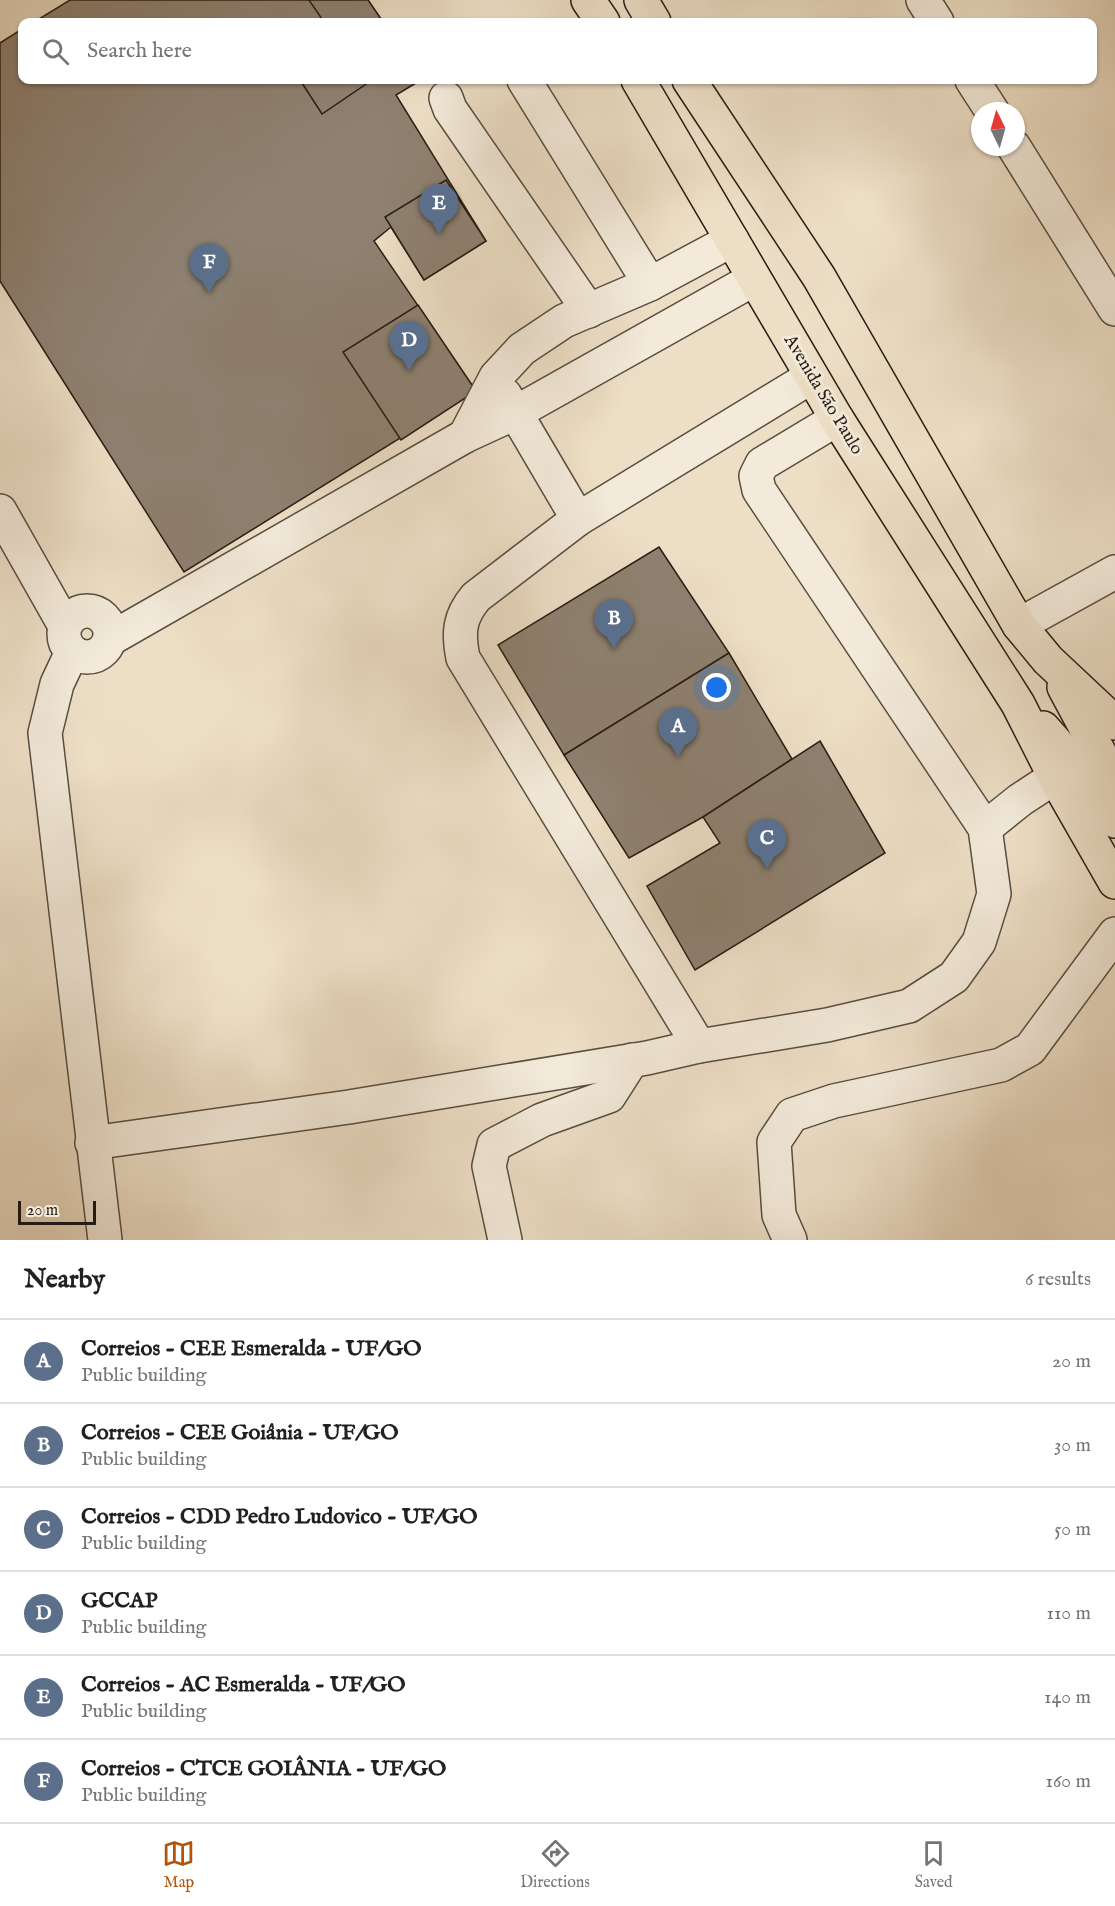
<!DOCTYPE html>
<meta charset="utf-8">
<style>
:root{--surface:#fff;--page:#f2f2f2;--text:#202124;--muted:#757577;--line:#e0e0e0;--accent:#b45309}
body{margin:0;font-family:"IM FELL English",serif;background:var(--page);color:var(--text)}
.compass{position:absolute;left:971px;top:102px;width:54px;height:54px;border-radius:50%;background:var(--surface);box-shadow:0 2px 4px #0004;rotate:355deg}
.scale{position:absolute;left:18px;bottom:15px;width:78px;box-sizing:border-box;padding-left:6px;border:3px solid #271c15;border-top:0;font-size:16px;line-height:21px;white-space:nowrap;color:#271c15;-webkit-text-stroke:4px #f3eada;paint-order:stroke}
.you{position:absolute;left:717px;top:688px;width:21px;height:21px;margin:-15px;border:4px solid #fff;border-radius:50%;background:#1a73e8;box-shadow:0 0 0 9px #1a73e833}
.badge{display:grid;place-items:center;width:39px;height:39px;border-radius:50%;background:var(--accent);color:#fff;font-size:20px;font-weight:700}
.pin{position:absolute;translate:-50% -50px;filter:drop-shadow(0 2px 3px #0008)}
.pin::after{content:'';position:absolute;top:32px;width:21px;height:18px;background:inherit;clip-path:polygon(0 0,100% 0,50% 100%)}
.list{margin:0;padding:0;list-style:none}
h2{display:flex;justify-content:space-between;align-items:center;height:78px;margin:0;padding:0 24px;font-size:26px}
h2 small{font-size:20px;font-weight:400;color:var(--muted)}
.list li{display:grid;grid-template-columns:39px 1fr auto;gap:18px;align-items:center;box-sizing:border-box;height:84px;padding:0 24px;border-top:2px solid var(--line)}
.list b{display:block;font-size:22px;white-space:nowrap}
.list p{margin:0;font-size:20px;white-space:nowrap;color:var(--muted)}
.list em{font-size:20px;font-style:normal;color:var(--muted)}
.icon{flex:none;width:33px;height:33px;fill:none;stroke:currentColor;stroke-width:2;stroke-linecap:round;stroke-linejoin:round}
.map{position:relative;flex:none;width:1115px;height:1240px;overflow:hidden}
.search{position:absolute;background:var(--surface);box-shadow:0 2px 4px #0004;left:18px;right:18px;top:18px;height:66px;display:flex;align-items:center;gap:15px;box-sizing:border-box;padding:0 21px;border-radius:12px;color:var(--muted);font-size:22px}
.sheet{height:582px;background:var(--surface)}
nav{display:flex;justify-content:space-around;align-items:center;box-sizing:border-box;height:84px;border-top:2px solid var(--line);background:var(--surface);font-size:16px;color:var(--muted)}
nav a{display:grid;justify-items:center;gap:3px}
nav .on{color:var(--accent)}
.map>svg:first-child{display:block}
.building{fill:#8e8171;stroke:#271c15;stroke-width:1.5}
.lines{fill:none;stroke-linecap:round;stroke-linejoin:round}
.minor-casing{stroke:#584d41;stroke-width:36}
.major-casing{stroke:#271c15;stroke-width:36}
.minor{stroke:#f3eada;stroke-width:33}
.major{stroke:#eddfc6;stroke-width:33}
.labels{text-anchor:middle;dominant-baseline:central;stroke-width:6;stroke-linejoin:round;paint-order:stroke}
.street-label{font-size:18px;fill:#271c15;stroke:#f3eada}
</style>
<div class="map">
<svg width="1115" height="1240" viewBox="0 0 1115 1240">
<rect width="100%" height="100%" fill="#eddfc6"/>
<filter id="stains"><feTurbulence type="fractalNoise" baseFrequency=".00333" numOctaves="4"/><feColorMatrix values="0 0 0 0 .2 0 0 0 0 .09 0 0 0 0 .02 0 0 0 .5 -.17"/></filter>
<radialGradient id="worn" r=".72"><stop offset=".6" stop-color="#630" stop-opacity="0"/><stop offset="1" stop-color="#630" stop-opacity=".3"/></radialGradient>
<g class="building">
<path d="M70,0h298l15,22h-349z"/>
<path d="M309,0h59l15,22h-59z"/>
<path d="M22,29v51h399l-25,15 90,146 -62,39 -33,-53 -17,14 102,150 -292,181 -184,-291v-238z"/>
<path d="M300,80h72l-50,34z"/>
<path d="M446,180l40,61 -62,39 -39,-63z"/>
<path d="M418,305l58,86 -75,49 -58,-88z"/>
<path d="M659,547l70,106 -165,102 -66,-110z"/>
<path d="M729,653l63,106 -89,58 -74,41 -65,-103z"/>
<path d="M820,741l65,112 -190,117 -48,-84 73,-43 -17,-26z"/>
</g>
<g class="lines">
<g class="minor-casing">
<g id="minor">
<path d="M923,0l14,22"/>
<path d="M524,80l126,204"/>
<path d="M972,80l20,31"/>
<path d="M446,98l4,11 139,202"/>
<path d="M1014,147l101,162"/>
<path d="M505,395l73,124"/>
<path d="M465,436l31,-59 26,-28 42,-28 86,-37 82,-44"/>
<path d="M0,511l65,115"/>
<circle cx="87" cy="634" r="23"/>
<path d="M1019,625l96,-53"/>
<path d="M110,639l355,-203 50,-23 239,-134"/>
<path d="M72,652l-15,32 -12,49 60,507"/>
<path d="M985,828l35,-28 35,-23"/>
<path d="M699,1046l128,-21 82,-19 45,-29 25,-35 15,-48 -9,-66 -226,-338 -3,-14 6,-12 75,-45"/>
<path d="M92,1143l257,-36 298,-49 52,-12 -236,-388c-5,-25 -4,-41 13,-61l102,-78 233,-142"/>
<path d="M505,1240l-16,-74 5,-21 48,-25 67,-24 23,-36"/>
<path d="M790,1240l-11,-25 -5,-73 18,-27 42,-14 167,-36 29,-16 85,-115"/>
</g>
</g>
<g class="major-casing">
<g id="major">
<path d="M588,0l15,22"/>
<path d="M641,0l13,22"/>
<path d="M638,80l199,339 181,285 37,73 60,105"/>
<path d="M689,80l130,197 200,348 29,35 67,63"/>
<path d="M1064,687l51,95"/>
<path d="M1043,728l38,43 34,50"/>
</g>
</g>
<use href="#minor" class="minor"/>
<use href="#major" class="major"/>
</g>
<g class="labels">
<g class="street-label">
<text transform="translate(823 395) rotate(59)">Avenida São Paulo</text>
</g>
</g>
<rect width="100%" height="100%" filter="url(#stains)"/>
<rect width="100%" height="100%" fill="url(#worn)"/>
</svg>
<svg class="compass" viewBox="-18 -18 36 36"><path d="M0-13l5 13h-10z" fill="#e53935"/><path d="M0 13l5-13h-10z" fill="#757577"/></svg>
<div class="scale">20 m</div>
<div class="you"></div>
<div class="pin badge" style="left:678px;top:757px;background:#5c6f8a">A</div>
<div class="pin badge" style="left:614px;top:649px;background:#5c6f8a">B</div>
<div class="pin badge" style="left:767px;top:869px;background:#5c6f8a">C</div>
<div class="pin badge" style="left:409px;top:371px;background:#5c6f8a">D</div>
<div class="pin badge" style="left:439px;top:234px;background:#5c6f8a">E</div>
<div class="pin badge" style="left:209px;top:293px;background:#5c6f8a">F</div>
<div class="search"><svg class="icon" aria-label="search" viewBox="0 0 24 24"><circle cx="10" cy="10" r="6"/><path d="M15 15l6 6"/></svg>Search here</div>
</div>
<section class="sheet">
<h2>Nearby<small>6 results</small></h2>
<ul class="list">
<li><span class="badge" style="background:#5c6f8a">A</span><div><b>Correios - CEE Esmeralda - UF/GO</b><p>Public building</p></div><em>20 m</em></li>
<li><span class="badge" style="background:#5c6f8a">B</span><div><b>Correios - CEE Goiânia - UF/GO</b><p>Public building</p></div><em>30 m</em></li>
<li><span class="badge" style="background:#5c6f8a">C</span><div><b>Correios - CDD Pedro Ludovico - UF/GO</b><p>Public building</p></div><em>50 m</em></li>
<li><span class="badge" style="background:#5c6f8a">D</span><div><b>GCCAP</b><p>Public building</p></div><em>110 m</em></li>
<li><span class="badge" style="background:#5c6f8a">E</span><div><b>Correios - AC Esmeralda - UF/GO</b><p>Public building</p></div><em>140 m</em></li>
<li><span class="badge" style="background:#5c6f8a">F</span><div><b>Correios - CTCE GOIÂNIA - UF/GO</b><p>Public building</p></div><em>160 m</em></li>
</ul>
</section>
<nav>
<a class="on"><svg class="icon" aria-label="map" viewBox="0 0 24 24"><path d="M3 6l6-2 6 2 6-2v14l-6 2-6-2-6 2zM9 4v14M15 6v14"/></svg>Map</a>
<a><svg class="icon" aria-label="directions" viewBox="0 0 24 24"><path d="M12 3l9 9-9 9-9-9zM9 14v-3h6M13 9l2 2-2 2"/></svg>Directions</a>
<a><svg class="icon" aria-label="saved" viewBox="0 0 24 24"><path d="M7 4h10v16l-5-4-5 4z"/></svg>Saved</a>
</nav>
